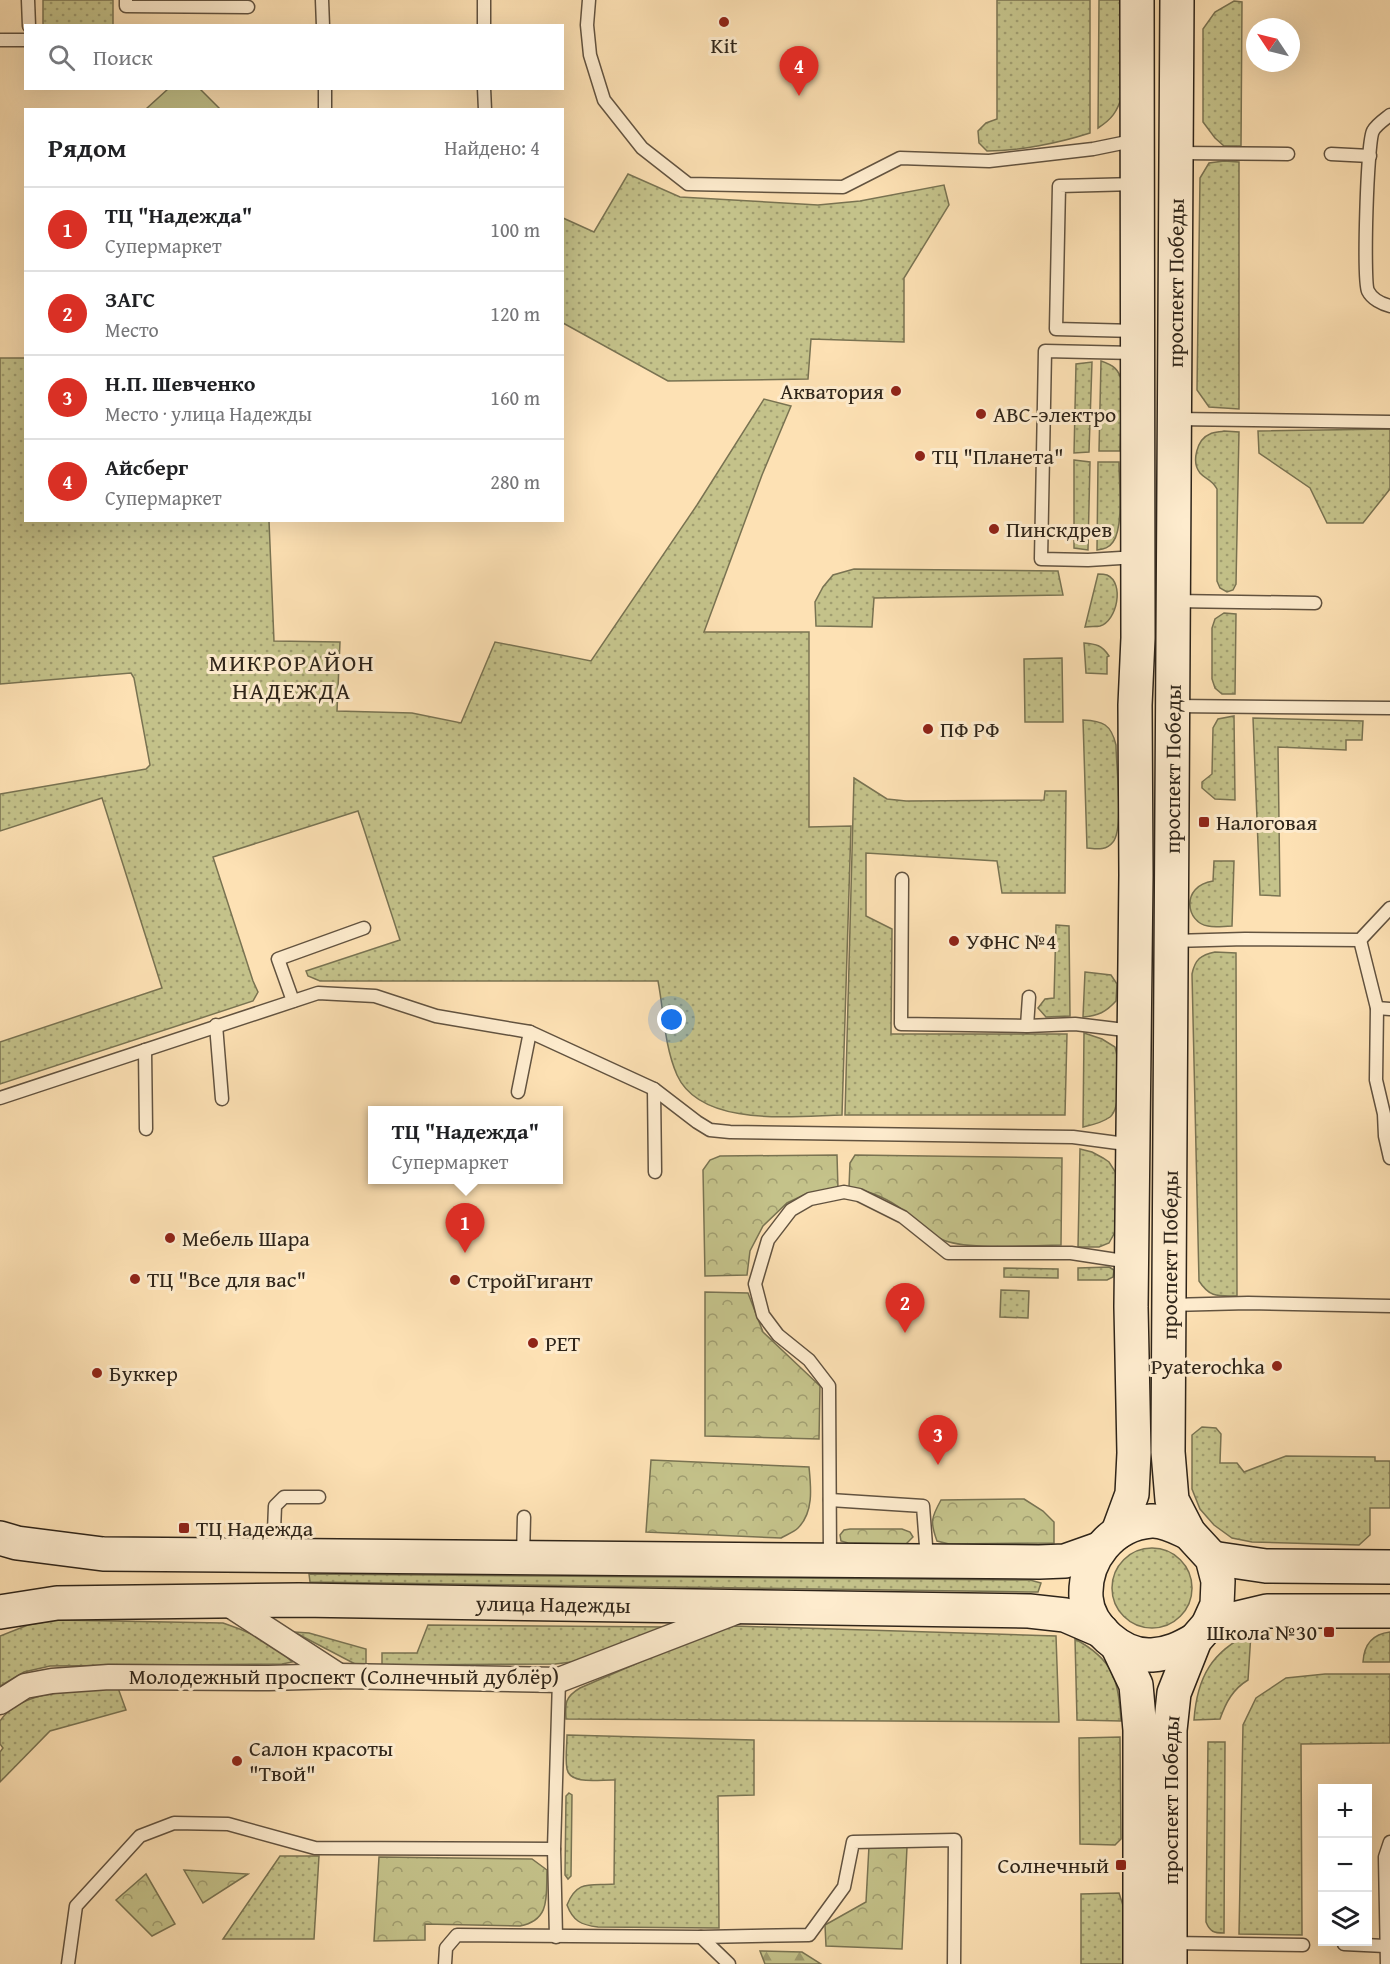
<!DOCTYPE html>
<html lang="ru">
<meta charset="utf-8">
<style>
:root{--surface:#fff;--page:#f2f2f2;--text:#202124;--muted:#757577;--line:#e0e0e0;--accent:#d93025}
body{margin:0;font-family:"Gentium Book Plus",serif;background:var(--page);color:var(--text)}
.controls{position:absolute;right:18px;bottom:18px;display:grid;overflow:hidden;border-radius:0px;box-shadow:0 6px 24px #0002}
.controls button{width:54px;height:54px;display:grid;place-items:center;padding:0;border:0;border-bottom:2px solid var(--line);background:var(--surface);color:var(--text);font:30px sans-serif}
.compass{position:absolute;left:1246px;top:18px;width:54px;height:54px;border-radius:50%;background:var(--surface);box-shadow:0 6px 24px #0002;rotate:305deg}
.you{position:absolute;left:672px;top:1020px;width:21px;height:21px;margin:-15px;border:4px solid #fff;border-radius:50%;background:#1a73e8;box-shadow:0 0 0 9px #1a73e833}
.badge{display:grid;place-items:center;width:39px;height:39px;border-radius:50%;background:var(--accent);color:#fff;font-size:20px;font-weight:700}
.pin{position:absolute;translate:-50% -50px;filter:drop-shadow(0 2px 3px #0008)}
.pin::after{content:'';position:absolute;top:32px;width:21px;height:18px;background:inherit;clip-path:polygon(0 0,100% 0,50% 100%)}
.popup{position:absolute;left:368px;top:1106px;width:195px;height:78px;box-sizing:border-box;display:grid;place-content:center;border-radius:0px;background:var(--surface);filter:drop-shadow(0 2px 4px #0005);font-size:20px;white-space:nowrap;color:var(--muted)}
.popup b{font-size:22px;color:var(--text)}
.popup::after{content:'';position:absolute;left:50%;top:100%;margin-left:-12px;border:12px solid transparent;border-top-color:var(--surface)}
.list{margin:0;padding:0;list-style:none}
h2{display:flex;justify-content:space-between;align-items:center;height:78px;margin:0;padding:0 24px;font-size:26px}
h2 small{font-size:20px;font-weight:400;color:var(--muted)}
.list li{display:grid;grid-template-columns:39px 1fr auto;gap:18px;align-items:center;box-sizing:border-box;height:84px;padding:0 24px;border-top:2px solid var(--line)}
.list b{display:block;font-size:22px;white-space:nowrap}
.list p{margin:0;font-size:20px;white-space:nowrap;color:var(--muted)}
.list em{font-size:20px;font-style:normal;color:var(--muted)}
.icon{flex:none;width:33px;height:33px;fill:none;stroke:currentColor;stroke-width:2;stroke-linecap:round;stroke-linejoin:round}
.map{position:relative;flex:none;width:1390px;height:1964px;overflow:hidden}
.search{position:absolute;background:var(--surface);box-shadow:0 6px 24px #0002;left:24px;top:24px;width:540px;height:66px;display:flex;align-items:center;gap:15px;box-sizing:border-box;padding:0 21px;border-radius:0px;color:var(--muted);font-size:22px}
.panel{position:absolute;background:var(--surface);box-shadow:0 6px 24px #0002;left:24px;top:108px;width:540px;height:414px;border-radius:0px}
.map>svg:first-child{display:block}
.grass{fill:url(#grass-dots);stroke:#797352;stroke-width:1.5}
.forest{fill:url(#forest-firs);stroke:#797352;stroke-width:1.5}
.park{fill:url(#park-crowns);stroke:#797352;stroke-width:1.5}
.garden{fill:#c4c28a;stroke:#797352;stroke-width:1.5}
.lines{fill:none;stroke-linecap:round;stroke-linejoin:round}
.service-casing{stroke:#625340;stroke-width:15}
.minor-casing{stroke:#625340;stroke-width:27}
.secondary-casing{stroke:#2e2419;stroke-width:36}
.service{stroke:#feecce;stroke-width:12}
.minor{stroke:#feecce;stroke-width:24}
.secondary{stroke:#feecce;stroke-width:33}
.poi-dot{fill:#8f2418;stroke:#feecce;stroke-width:2}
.labels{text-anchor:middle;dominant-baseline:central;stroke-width:6;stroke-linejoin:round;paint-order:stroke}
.poi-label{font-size:22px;fill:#2e2419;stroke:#feecce;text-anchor:start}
.street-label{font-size:22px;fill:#2e2419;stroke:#feecce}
.neighbourhood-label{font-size:24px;letter-spacing:1.5px;fill:#2e2419;stroke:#feecce}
</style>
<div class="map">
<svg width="1390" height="1964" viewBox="0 0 1390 1964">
<defs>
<pattern id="grass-dots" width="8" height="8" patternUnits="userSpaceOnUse" patternTransform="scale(1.5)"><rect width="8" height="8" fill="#c4c28a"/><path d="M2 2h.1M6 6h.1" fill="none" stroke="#a09d70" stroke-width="1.8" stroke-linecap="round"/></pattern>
<pattern id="forest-firs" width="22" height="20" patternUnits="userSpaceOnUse" patternTransform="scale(1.5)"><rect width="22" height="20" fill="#c4c28a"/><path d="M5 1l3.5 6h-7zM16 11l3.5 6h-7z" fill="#a09d70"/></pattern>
<pattern id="park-crowns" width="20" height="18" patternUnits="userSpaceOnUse" patternTransform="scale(1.5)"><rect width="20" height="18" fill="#c4c28a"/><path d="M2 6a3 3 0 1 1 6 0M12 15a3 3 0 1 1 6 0" fill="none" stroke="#a09d70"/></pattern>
</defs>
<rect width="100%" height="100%" fill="#fde1b4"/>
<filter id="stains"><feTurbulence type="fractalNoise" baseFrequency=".00333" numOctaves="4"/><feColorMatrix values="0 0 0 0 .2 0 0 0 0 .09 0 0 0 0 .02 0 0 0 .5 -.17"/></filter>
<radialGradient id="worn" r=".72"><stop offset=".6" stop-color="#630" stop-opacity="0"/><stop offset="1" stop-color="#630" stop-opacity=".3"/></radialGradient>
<g class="grass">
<rect x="43" y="0" width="70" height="25"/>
<path d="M997,0h93v133c-31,10 -71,18 -103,18l-8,-8 -1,-12 8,-8 11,-4z"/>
<path d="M1099,0h23v96c-5,16 -10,23 -24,32z"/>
<path d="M1234,1l8,1 -1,144h-17l-9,-8 -12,-16v-93l12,-17z"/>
<path d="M1224,161l15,1v247l-30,-2 -12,-17 3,-212 9,-15z"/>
<path d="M628,174l52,23 138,8 42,-4 84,-16 5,20 -45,73v64l-93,-3 -3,40 -140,2 -105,-58v-105l31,14z"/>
<path d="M0,358h25l1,162 243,1 5,120 66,1 -3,69 75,2 49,10 34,-81 96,19 106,-156 67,-106 27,7 -29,69 -58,157h105v195l42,-1 -9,289c-47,1 -141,13 -165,-40 -13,-30 -13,-63 -19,-94h-338l-12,-5 -2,-5 94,-31 -42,-129 -145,46 40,124 5,11 -5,9 -253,83v-42l162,-54 -60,-190 -102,33v-37l146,-25 4,-4 -16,-87 -3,-5 -131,11z"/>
<path d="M1101,361c12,4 18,8 21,21l-2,69h-21z"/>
<path d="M1092,362l-3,90 -15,1 2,-89z"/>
<path d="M1390,429v60l-27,34h-36l-17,-35 -51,-35 -1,-22z"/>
<path d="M1224,431l15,1 -3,152 -3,6 -6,2 -7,-4 -3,-7v-92c-6,-11 -11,-9 -17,-16 -9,-11 -3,-34 10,-39 4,-2 10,-2 14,-3z"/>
<path d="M1074,460l16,2 -2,88 -14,-2z"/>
<path d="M1098,462h21c0,20 5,65 -6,80 -4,6 -9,7 -16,8z"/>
<path d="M854,569l204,2 5,24 -189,3 -2,29 -56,-1 -1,-24 8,-15 10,-12z"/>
<path d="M1098,574c3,0 6,0 9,1 18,8 10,46 -7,51 -4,1 -10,0 -15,1z"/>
<path d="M1224,613l12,1 -1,80h-13l-7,-6 -3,-9v-51l3,-9z"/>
<path d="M1084,643c12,1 18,2 25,13l-2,1v17l-21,-1z"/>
<path d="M1062,658l1,64h-38l-1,-63z"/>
<path d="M1234,716l1,84 -20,-1 -13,-11v-6l10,-8 1,-46 5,-9z"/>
<path d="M1253,718l110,3 -1,19h-16v10l-68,-3 2,149 -20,-1z"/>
<path d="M1083,720c20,1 28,4 33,25 0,20 8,84 -3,97 -7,9 -16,7 -26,6z"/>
<path d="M854,778l33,21 19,2 138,-1 1,-9h21l-1,102h-63l-5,-32 -131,-8v63l26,13 -1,105h176l-2,81h-220z"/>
<path d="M1214,861h20l-2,65c-8,0 -17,2 -24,0 -22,-3 -28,-40 5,-45z"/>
<path d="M1056,925l13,1 1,90 -24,1 -8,-9 7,-9 9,-1z"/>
<path d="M1215,952l21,1 1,343c-19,0 -27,2 -38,-15l-7,-307c3,-15 9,-19 23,-22z"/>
<path d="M1085,972l26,3 6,9 -1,17c-10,11 -18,15 -33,16z"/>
<path d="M1084,1033l18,6 13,8c4,14 7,60 -5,70 -8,6 -18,8 -27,10z"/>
<path d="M1080,1149l12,3 11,6 6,4 7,11 -1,59 -6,11 -10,4h-21z"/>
<path d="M1109,1267l5,3 -1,7 -6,3h-29v-12z"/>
<path d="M1004,1268l54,1v9l-54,-1z"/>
<path d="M1001,1290l28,1 -1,27 -28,-1z"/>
<path d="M1202,1427l14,1 5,6 -1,29h17l7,9 42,-16 89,1v4h15v47h-20v27l-11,10 -107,-3 -20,-4 -18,-13 -14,-16 -8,-20v-54z"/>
<circle cx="1152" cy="1588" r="40"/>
<path d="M309,1574l721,6 11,3 -3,9h-9l-719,-10z"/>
<path d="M57,1620l166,3c22,7 54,21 69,39l-10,2 -232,2 -26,6 -24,14v-50l28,-11z"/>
<path d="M428,1625l241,2 -89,34 -25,3 -173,1v-12h35z"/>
<path d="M734,1626l322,10 3,86 -493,-3c-1,-16 -1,-22 14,-31l120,-52z"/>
<path d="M294,1632l15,1 57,16v16h-9z"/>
<path d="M1390,1632v30h-27c1,-18 10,-28 27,-30z"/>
<path d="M1251,1633l-3,47c-15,9 -22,22 -28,39l-26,1c3,-43 18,-69 57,-87z"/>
<path d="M1075,1639c39,21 43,40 46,82l-44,-1z"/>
<path d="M1325,1674h65v69l-89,1 1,191 -63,-1 4,-209 13,-27 30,-20z"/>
<path d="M118,1688l8,22 -76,21 -50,51v-30l3,-4 -3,-4v-23c22,-33 82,-30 118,-33z"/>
<path d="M567,1735l187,5v55l-36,1 1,132 -121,-1c-17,-2 -25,-6 -31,-22 10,-26 24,-19 47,-21l1,-104c-12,-1 -45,6 -48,-11 -2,-10 0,-23 0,-34z"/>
<path d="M1120,1737l1,102 -6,6 -35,-1 -1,-106z"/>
<path d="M1208,1742h17l-1,191c-10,0 -14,-1 -18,-11z"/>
<path d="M569,1793l3,2 -1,81 -3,3 -3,-4 1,-79z"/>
<path d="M280,1856h39l-5,83h-91z"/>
<path d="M1119,1893l9,28v43h-47v-70z"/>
</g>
<path class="forest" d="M760,1951l42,1 19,12h-56z"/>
<g class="park">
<path d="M837,1155l1,34 -30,4 -21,10 -24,23 -13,25 -3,24 -42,1 -2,-106 7,-10 10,-4z"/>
<path d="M855,1155l207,3 -1,87c-30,0 -96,6 -120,-6 -14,-6 -25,-19 -37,-28 -16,-13 -35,-20 -55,-24l1,-24z"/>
<path d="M705,1292l43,1 15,39 57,54 -1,53 -114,-3z"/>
<path d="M651,1460l158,7c2,20 5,45 -11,61 -4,4 -12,7 -17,10l-135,-6z"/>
<path d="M1024,1499l19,12 11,11v21l-105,1 -12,-3c-7,-19 -6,-23 4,-41z"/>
<path d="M850,1529h52l8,3 3,5 -7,7 -58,-1 -7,-2 -1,-6 4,-5z"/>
<path d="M869,1846l38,1 -5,102 -76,-3 -1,-21 41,-23z"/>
<path d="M379,1857l153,2 15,11c-1,26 4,50 -27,56l-95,-2v16l-51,1z"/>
<path d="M184,1870l64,4 -45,29z"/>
<path d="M146,1874l29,50 -23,12 -36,-36z"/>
</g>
<path class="garden" d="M168,89h32l20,20h-74z"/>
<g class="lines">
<g class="service-casing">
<g id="service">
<path d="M28,0l1,26"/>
<path d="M126,0v6l122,1"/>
<path d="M322,0l1,26"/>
<path d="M484,0v26"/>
<path d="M589,0l-2,25 3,30 14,45 38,48 46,36 155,3 57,-29 89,3 104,-12 44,-9"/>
<path d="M0,40h26"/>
<path d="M325,88v22"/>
<path d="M484,88l1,22"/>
<path d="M1390,115c-5,4 -14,10 -17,16 -6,11 -10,150 -5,160 4,8 14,13 22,15"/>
<path d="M1177,153l111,1"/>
<path d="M1331,154l39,2"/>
<path d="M1136,184l-77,2 -3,143 80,2"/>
<path d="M1135,353l-90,-2 -4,208 47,1 49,-3"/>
<path d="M1175,419l215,3"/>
<path d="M1175,601l140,2"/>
<path d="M1175,706l215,2"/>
<path d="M902,879l-1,145 126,2 48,-2 58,7"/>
<path d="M1360,940l17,68 -1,72 8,34 1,22 5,22"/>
<path d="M1173,941l72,-2 115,1 30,-32"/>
<path d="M293,1001l-15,-42 86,-31"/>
<path d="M1377,1008l13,1"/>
<path d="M216,1025l6,74"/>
<path d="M1027,1026l2,-29"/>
<path d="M145,1050l1,79"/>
<path d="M654,1089l1,83"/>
<path d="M518,1092l12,-60"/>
<path d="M0,1098l318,-105 57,3 61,20 94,16 124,57 43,33 13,8 20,2 343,5 60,8"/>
<path d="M1170,1305l78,-2 142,3"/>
<path d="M830,1500l93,6 4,53"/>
<path d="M273,1556l2,-50 9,-9h35"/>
<path d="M523,1556l1,-39"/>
<path d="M830,1559l-1,-173 -20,-26 -31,-25 -15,-20 -8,-31 13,-44 23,-30 19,-11 34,-7 15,3 44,22 45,36h123l59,9"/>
<path d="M556,1937l-2,-88 5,-169"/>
<path d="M701,1937l28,27"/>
<path d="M1172,1943l131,2"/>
<path d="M1344,1944l41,2"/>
<path d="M68,1964l8,-58 64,-70 34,-13 54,1 87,24 239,1"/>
<path d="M445,1964l1,-16 11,-13 244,2 108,-2 35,-48 9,-45 102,-2 -1,124"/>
<path d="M1387,1964l-2,-107 5,-15"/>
</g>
</g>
<g class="minor-casing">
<g id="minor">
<path d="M222,1600l117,76"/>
<path d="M0,1702l25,-16 27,-5 57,-4 160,1 70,-2 220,4 179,-69"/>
</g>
</g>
<g class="secondary-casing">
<g id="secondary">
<path d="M1118,1532l14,-38 2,-41 -3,-146 5,-432 -1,-170 3,-67 -1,-638"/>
<path d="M1189,1533c-11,-5 -25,-13 -38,-12 -39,3 -67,38 -65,76 2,30 36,60 66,58 17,-1 29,-7 43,-15"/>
<path d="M0,1538l17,5 86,11 936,8 26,-1 34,-12"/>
<path d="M1212,1558l54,8 124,1"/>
<path id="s1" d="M0,1612l57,-9 242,-3 730,11 36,4 37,16"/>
<path d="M1208,1625l59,-14h123"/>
<path d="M1117,1645l19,40 4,45v234"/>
<path id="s2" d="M1170,1964v-234l4,-37 21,-53 13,-15 9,-20 1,-24 -6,-23 -23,-25 -17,-33 -4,-48 9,-1452"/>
</g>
</g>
<use href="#service" class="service"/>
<use href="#minor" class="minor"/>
<use href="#secondary" class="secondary"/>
</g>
<g class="poi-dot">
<circle cx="724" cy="22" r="6"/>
<circle cx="896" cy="391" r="6"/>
<circle cx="981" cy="414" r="6"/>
<circle cx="920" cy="456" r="6"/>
<circle cx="994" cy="529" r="6"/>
<circle cx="928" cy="729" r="6"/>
<rect x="1198" y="816" width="12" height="12" rx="3"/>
<circle cx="954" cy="941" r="6"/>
<circle cx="170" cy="1238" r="6"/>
<circle cx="135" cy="1279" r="6"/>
<circle cx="455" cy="1280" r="6"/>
<circle cx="533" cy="1343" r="6"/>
<circle cx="1277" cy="1366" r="6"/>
<circle cx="97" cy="1373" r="6"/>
<rect x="178" y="1522" width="12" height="12" rx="3"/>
<rect x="1323" y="1626" width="12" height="12" rx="3"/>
<circle cx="237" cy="1761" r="6"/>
<rect x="1115" y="1859" width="12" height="12" rx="3"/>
</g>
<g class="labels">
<g class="poi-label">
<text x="724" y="45" text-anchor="middle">Kit</text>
<text x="884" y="391" text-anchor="end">Акватория</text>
<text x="993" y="414">АВС-электро</text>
<text x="932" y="456">ТЦ "Планета"</text>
<text x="1006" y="529">Пинскдрев</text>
<text x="940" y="729">ПФ РФ</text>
<text x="1216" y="822">Налоговая</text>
<text x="966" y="941">УФНС №4</text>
<text x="182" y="1238">Мебель Шара</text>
<text x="147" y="1279">ТЦ "Все для вас"</text>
<text x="467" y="1280">СтройГигант</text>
<text x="545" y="1343">РЕТ</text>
<text x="1265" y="1366" text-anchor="end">Pyaterochka</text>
<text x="109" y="1373">Буккер</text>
<text x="196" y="1528">ТЦ Надежда</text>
<text x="1317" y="1632" text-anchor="end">Школа №30</text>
<text x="249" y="1748">Салон красоты<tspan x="249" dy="25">"Твой"</tspan></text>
<text x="1109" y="1865" text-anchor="end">Солнечный</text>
</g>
<g class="street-label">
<text stroke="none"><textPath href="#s2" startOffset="1706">проспект Победы</textPath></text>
<text stroke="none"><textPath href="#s2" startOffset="1220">проспект Победы</textPath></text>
<text stroke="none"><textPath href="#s2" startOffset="734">проспект Победы</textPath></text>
<text stroke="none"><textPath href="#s1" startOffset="554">улица Надежды</textPath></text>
<text x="344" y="1676">Молодежный проспект (Солнечный дублёр)</text>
<text stroke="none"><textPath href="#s2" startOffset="164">проспект Победы</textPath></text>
</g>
<g class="neighbourhood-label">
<text x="292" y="662">МИКРОРАЙОН<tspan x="292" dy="28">НАДЕЖДА</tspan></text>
</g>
</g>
<rect width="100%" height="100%" filter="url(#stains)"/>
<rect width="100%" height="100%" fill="url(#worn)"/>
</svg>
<div class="controls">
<button>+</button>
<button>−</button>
<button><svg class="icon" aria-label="layers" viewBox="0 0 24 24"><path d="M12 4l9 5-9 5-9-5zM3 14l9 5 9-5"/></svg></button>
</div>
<svg class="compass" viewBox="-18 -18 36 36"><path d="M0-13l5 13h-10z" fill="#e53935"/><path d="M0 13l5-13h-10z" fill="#757577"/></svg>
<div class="you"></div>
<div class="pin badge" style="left:465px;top:1253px">1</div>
<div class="popup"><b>ТЦ &quot;Надежда&quot;</b>Супермаркет</div>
<div class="pin badge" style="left:905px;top:1333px">2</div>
<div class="pin badge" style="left:938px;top:1465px">3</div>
<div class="pin badge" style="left:799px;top:96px">4</div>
<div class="search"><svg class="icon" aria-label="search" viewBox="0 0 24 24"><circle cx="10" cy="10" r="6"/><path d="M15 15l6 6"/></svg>Поиск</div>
<section class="panel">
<h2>Рядом<small>Найдено: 4</small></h2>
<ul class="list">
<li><span class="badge">1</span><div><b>ТЦ &quot;Надежда&quot;</b><p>Супермаркет</p></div><em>100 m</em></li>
<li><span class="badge">2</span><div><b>ЗАГС</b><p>Место</p></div><em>120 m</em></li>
<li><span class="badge">3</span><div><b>Н.П. Шевченко</b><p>Место · улица Надежды</p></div><em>160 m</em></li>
<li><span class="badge">4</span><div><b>Айсберг</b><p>Супермаркет</p></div><em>280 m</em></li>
</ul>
</section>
</div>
